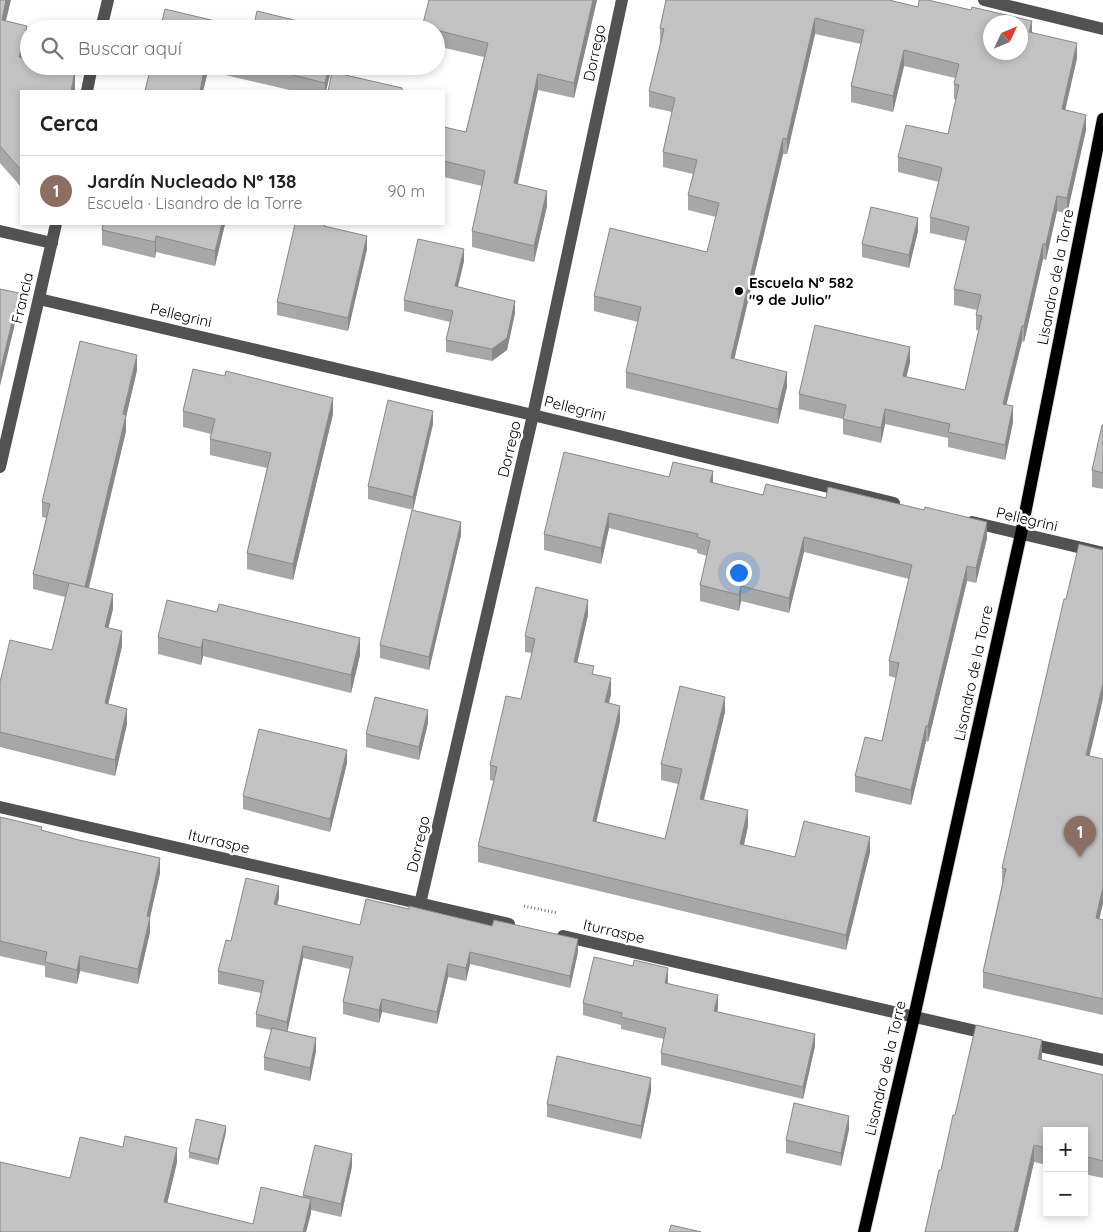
<!DOCTYPE html>
<html lang="es">
<meta charset="utf-8">
<style>
:root{--surface:#fff;--page:#f6f6f6;--text:#222;--muted:#767676;--line:#e0e0e0;--accent:#000}
body{margin:0;font-family:Quicksand,sans-serif;background:var(--page);color:var(--text)}
.controls{position:absolute;right:15px;bottom:15px;display:grid;overflow:hidden;border-radius:0px;box-shadow:0 2px 8px #0003}
.controls button{width:45px;height:45px;display:grid;place-items:center;padding:0;border:0;border-bottom:1px solid var(--line);background:var(--surface);color:var(--text);font:25px sans-serif}
.compass{position:absolute;left:983px;top:15px;width:45px;height:45px;border-radius:50%;background:var(--surface);box-shadow:0 2px 8px #0003;rotate:46deg}
.you{position:absolute;left:738px;top:572px;width:18px;height:18px;margin:-12px;border:4px solid #fff;border-radius:50%;background:#1a73e8;box-shadow:0 0 0 8px #1a73e833}
.badge{display:grid;place-items:center;width:32px;height:32px;border-radius:50%;background:var(--accent);color:#fff;font-size:16px;font-weight:700}
.pin{position:absolute;translate:-50% -41px;filter:drop-shadow(0 1px 2px #0008)}
.pin::after{content:'';position:absolute;top:26px;width:18px;height:15px;background:inherit;clip-path:polygon(0 0,100% 0,50% 100%)}
.list{margin:0;padding:0;list-style:none}
h2{display:flex;justify-content:space-between;align-items:center;height:65px;margin:0;padding:0 20px;font-size:21px}
h2 small{font-size:16px;font-weight:400;color:var(--muted)}
.list li{display:grid;grid-template-columns:32px 1fr auto;gap:15px;align-items:center;box-sizing:border-box;height:70px;padding:0 20px;border-top:1px solid var(--line)}
.list b{display:block;font-size:19px;white-space:nowrap}
.list p{margin:0;font-size:16px;white-space:nowrap;color:var(--muted)}
.list em{font-size:16px;font-style:normal;color:var(--muted)}
.icon{flex:none;width:28px;height:28px;fill:none;stroke:currentColor;stroke-width:2;stroke-linecap:round;stroke-linejoin:round}
.map{position:relative;flex:none;width:1103px;height:1232px;overflow:hidden}
.search{position:absolute;background:var(--surface);box-shadow:0 2px 8px #0003;left:20px;top:20px;width:425px;height:55px;display:flex;align-items:center;gap:12px;box-sizing:border-box;padding:0 18px;border-radius:28px;color:var(--muted);font-size:19px}
.panel{position:absolute;background:var(--surface);box-shadow:0 2px 8px #0003;left:20px;top:90px;width:425px;height:135px;border-radius:0px}
.map>svg:first-child{display:block}
.lines{fill:none;stroke-linecap:round;stroke-linejoin:round}
.major-casing{stroke:#dbdbdb;stroke-width:14}
.path{stroke:#747474;stroke-width:3;stroke-dasharray:1 2.5;stroke-linecap:butt}
.minor{stroke:#525252;stroke-width:12}
.major{stroke:#000;stroke-width:12}
.wall{fill:#a7a7a7}
.shaded-wall{fill:#888}
.building{fill:#c2c2c2;stroke:#888;fill-rule:evenodd}
.poi-dot{fill:#000;stroke:#fff;stroke-width:2}
.labels{text-anchor:middle;dominant-baseline:central;stroke-width:5;stroke-linejoin:round;paint-order:stroke}
.street-label{font-size:15px;fill:#000;stroke:#fff}
.poi-label{font-size:15px;font-weight:bold;fill:#000;stroke:#fff;text-anchor:start}
</style>
<div class="map">
<svg width="1103" height="1232" viewBox="0 0 1103 1232">
<rect width="100%" height="100%" fill="#fff"/>
<g class="lines">
<g class="major-casing">
<path id="major" d="M864,1232l50,-215 107,-483 82,-415"/>
</g>
<path class="path" d="M524,906l33,7"/>
<g class="minor">
<path d="M984,0l119,29"/>
<path d="M101,29l7,-29"/>
<path d="M87,91l5,-25"/>
<path d="M0,231l52,12"/>
<path d="M39,299l494,116 361,88"/>
<path d="M0,467l56,-243"/>
<path d="M972,522l131,31"/>
<path d="M0,807l509,117"/>
<path d="M420,904l113,-489 89,-415"/>
<path d="M563,936l426,98"/>
<path d="M1026,1043l77,17"/>
</g>
<use href="#major" class="major"/>
</g>
<g class="wall">
<path d="M0,0l6,21 21,22 -4,15 52,30 -54,3v96l-21,-24z"/>
<path d="M597,0l-23,98 -36,-8 -20,94 29,22 -13,56 -62,-15v-16l10,-45 -38,-9v-50l22,5 18,-75 -48,-11v-17h-14v-2z"/>
<path d="M666,0l366,32 45,26 -12,52 21,20 -19,84 -10,-3 -11,49 -3,-1 -19,83 -2,-1 -16,64 7,17 -8,38 -57,-13v-9l-63,-14 -4,19 -38,-9v-15l-44,-10v-15l111,-32 -4,15 59,13 14,-59 -3,-1v-15l1,-5 -23,-5v-16l12,-48 -36,-8v-16l9,-35 -41,-10v-15l50,-23 8,-35h-2v-15l1,-6 -51,-12 -11,46 -42,-10v-16l10,-42 -46,-10 -28,120h-4l-49,205 53,28 -9,37 -152,-36v-16l12,-50 -44,-11v-15l113,-44 9,-35 -28,-7v-15l5,-21 -30,-7v-15l9,-40 -23,-5v-16l11,-47v-16z"/>
<path d="M151,66h181l-6,25h-32l-86,-20 -5,20h-58z"/>
<path d="M225,224l-10,42 -59,-14 -1,6 -53,-13v-15z"/>
<path d="M327,227l40,22 -19,82 -71,-16v-13z"/>
<path d="M918,231l-9,37 -47,-11v-13z"/>
<path d="M464,261l-6,26 57,26 -8,37 -15,11 -46,-9v-12l4,-18 -46,-11v-11z"/>
<path d="M137,370l-11,47v14l-37,157 24,21 -5,19 14,18 -14,58 19,20 -12,52 -115,-29v-65l52,-32 13,-53 -32,-8v-15l13,-56 -4,-1v-15z"/>
<path d="M183,411l150,3 -40,166 -46,-11v-16l20,-85 -57,-13v-16l1,-5 -28,-7z"/>
<path d="M433,424l-20,86 -45,-11v-13z"/>
<path d="M1103,425v64l-11,-2v-17z"/>
<path d="M669,477l44,6 50,12 224,43 -11,45 -9,-2 -39,161 -2,-1 -15,64 -56,-13v-16l27,-35 14,-63 -7,-2v-15l20,-82 -105,-27 -15,61 -48,-12 -2,10 -39,-10v-16l7,-29 -10,-3v-3l-88,-22 -8,36 -57,-14v-16z"/>
<path d="M461,535l-32,135 -49,-12v-13z"/>
<path d="M167,600l193,55 -9,38 -148,-37 -2,9 -43,-11v-17z"/>
<path d="M588,615l-11,47 17,12 17,20 -2,9 11,18 -24,101 69,17 13,-55 -17,-4v-16l64,-52 -21,88 44,26 -4,19 51,12 75,-5 -24,98 -368,-88v-16l16,-65 -4,-1v-15l31,-66 11,-46 -7,-1v-16z"/>
<path d="M428,723l-9,37 -53,-13v-13z"/>
<path d="M1090,756l13,147 -4,16 4,1v95l-120,-27v-16l19,-88v-16z"/>
<path d="M347,763l-17,69 -87,-23v-13z"/>
<path d="M0,817l42,13 118,43 -10,44v15l-12,52 -58,-13 -3,13 -32,-7v-11l-45,-10z"/>
<path d="M279,898l-2,7 83,20 218,27 -8,36 -100,-24 -4,17 -18,-4 -11,47 -55,-12 -3,11 -36,-9v-12l7,-33 -47,-11 -16,73 29,20 -6,30 -46,-11v-13l7,-27 -15,-3v-13l5,-21 -43,-9v-13l13,-30z"/>
<path d="M668,980v3l50,25 -1,4 98,34 -12,53 -142,-34v-12l3,-14 -43,-10v-4l-38,-10v-12z"/>
<path d="M1042,1058v2l61,15v103l-19,-4v-43h-37v34l-13,-3 -16,70h-93l30,-117z"/>
<path d="M651,1091l-10,48 -94,-22v-13z"/>
<path d="M849,1129l-8,37 -55,-13v-13z"/>
<path d="M226,1132l-8,33 -29,-7v-6z"/>
<path d="M177,1162l-10,41 86,21 50,-27v-2l49,-29 -11,51 -30,-7v3l-5,19h-306l70,-54z"/>
</g>
<g class="shaded-wall">
<path d="M6,0h5l-9,37v-17z"/>
<path d="M593,0h4l-23,98v-15z"/>
<path d="M815,18v16l-28,120v-15z"/>
<path d="M1032,21v15l-3,-4z"/>
<path d="M27,26v17l-8,31v-17z"/>
<path d="M1077,43v15l-15,66v-15z"/>
<path d="M904,50v16l-11,46v-16z"/>
<path d="M205,66h3v5l-5,20h-3z"/>
<path d="M329,66h3l-6,25h-1v-8z"/>
<path d="M75,71v20h-4z"/>
<path d="M538,74v16l-24,109v-16z"/>
<path d="M1086,115v15l-19,84v-16z"/>
<path d="M783,138v16l-52,219v-15z"/>
<path d="M547,191v15l-13,56v-16z"/>
<path d="M1057,196v15l-11,49v-16z"/>
<path d="M918,218v13l-9,37v-13z"/>
<path d="M222,224h3l-10,42v-15z"/>
<path d="M156,236v16l-1,6v-16z"/>
<path d="M367,236v13l-19,82v-13z"/>
<path d="M1043,244v15l-19,83v-16z"/>
<path d="M464,249v12l-9,37v-12z"/>
<path d="M19,293v14l-19,79v-14z"/>
<path d="M515,301v12l-8,37 -15,11v-12z"/>
<path d="M1022,326v15l-19,78v-15z"/>
<path d="M910,347v15l-7,29v-15z"/>
<path d="M137,355v15l-11,47v14l-41,171v-15l38,-173z"/>
<path d="M787,372v15l-9,37v-15z"/>
<path d="M333,398v16l-40,166v-16z"/>
<path d="M1013,406v16l-8,38v-15z"/>
<path d="M885,409v15l-4,19v-15z"/>
<path d="M433,411v13l-20,86v-13z"/>
<path d="M713,471v16l-3,-5z"/>
<path d="M609,513v15l-8,36v-16z"/>
<path d="M461,522v13l-32,135v-13z"/>
<path d="M987,522v16l-11,45v-15z"/>
<path d="M804,537v15l-15,61v-15z"/>
<path d="M967,566v15l-39,161v-16z"/>
<path d="M741,586v15l-2,10v-16z"/>
<path d="M113,594v15l-8,33v-15z"/>
<path d="M588,600v15l-14,62v-15z"/>
<path d="M122,631v15l-17,72v-15z"/>
<path d="M360,638v17l-9,38v-18z"/>
<path d="M203,639v17l-2,9v-17z"/>
<path d="M611,678v16l-6,24v-16z"/>
<path d="M1103,683v16l-17,72v-16z"/>
<path d="M725,697v15l-25,102v-15z"/>
<path d="M620,706v15l-27,115v-15z"/>
<path d="M127,709v15l-12,52v-16z"/>
<path d="M428,710v13l-9,37v-13z"/>
<path d="M926,726v15l-15,64v-15z"/>
<path d="M347,750v13l-17,69v-13z"/>
<path d="M748,810v16l-8,34v-16z"/>
<path d="M870,837v15l-24,98v-15z"/>
<path d="M160,858v15l-13,58v-15z"/>
<path d="M279,886v12l-5,19v-13z"/>
<path d="M1103,887v16l-7,31v-16z"/>
<path d="M150,917v15l-12,52v-15z"/>
<path d="M578,939v13l-8,36v-12z"/>
<path d="M303,946v12l-16,76v-12z"/>
<path d="M470,952v12l-4,17v-13z"/>
<path d="M80,956v15l-3,13v-14z"/>
<path d="M448,964v13l-11,47v-12z"/>
<path d="M668,968v12l-3,15v-12z"/>
<path d="M718,995v13l-4,15v-12z"/>
<path d="M382,999v13l-3,11v-13z"/>
<path d="M815,1034v12l-12,53v-12z"/>
<path d="M316,1038v13l-6,30v-13z"/>
<path d="M1042,1040v18l-4,19v-18z"/>
<path d="M651,1078v13l-10,48v-13z"/>
<path d="M849,1116v13l-8,37v-13z"/>
<path d="M226,1126v6l-8,33v-6z"/>
<path d="M1034,1145v17l-16,70h-4z"/>
<path d="M177,1148v14l-13,55v-15z"/>
<path d="M352,1154v12l-11,51v-13z"/>
<path d="M311,1199v14l-5,19h-3z"/>
</g>
<g class="building">
<path d="M0,0h6l-4,20 25,6 -8,31 10,3v6h28l18,5 -4,20h-50v79l-21,-24z"/>
<path d="M429,0h164l-19,83 -36,-9 -24,109 33,8 -13,55 -62,-15 13,-60 -41,-10v-34l22,5 22,-89 -52,-13v-1h-6l-8,-2z"/>
<path d="M666,0h223l29,7 1,-7h9l43,10 1,-3 60,14 -3,11 48,11 -15,66 24,6 -19,83 -10,-2 -11,48h-3l-19,82h-2l-19,78 10,2 -8,39 -57,-13 2,-8 -65,-15 -4,19 -38,-9 3,-14 -47,-11 16,-69 95,22 -7,29 62,14 17,-74 -6,-1 5,-20 -27,-6 15,-62 -39,-10 12,-49 -2,-1 -42,-10 8,-32 42,9 11,-49 -5,-1 5,-20 -55,-14 -11,46 -42,-10 13,-56 -49,-12 -28,121 -4,-1 -52,220 56,14 -9,37 -152,-37 15,-65 -47,-11 16,-68 97,24 12,-49 -31,-8 9,-35 -34,-8 12,-54 -26,-7 15,-62 -4,-1zM990,22h30v30h-30z"/>
<path d="M165,9l84,20h-89z"/>
<path d="M257,11l74,18h-78z"/>
<path d="M151,66h54l-5,25h-55z"/>
<path d="M256,66h73l-4,17z"/>
<path d="M332,72l70,16v3h-74z"/>
<path d="M871,207l47,11 -9,37 -47,-11z"/>
<path d="M103,224h119l-7,27 -59,-15 -1,6 -53,-12z"/>
<path d="M295,224h30l-1,2 43,10 -19,82 -71,-16z"/>
<path d="M418,239l46,10 -9,37 60,15 -8,37 -15,11 -46,-9 7,-29 -49,-11z"/>
<path d="M0,289l19,4 -19,79z"/>
<path d="M80,341l57,14 -14,59 3,1 -41,172 -52,-13 17,-70 -8,-2z"/>
<path d="M193,369l32,7 1,-5 107,27 -40,166 -46,-11 24,-100 -61,-14 5,-20 -32,-8z"/>
<path d="M388,400l45,11 -20,86 -45,-11z"/>
<path d="M1102,425h1v48l-11,-3z"/>
<path d="M564,452l105,25 4,-15 40,9 -3,11 53,13 3,-11 60,14 2,-11 96,23 1,-3 62,15 -11,46 -9,-2 -39,160h-2l-15,64 -56,-14 10,-39 17,4 17,-78 -10,-2 23,-96 -108,-28 -15,61 -48,-12 -2,9 -39,-10 10,-44 -13,-4 1,-3 -89,-21 -8,35 -57,-14z"/>
<path d="M412,510l49,12 -32,135 -49,-12z"/>
<path d="M1079,544l24,6v133l-17,72 17,4v128l-7,31 7,2v79l-120,-27 23,-103 -4,-1 16,-70 46,-199h2z"/>
<path d="M69,583l44,11 -8,33 17,4 -17,72 22,6 -12,51 -115,-28v-50l10,-42 42,10z"/>
<path d="M536,587l52,13 -14,62 20,4 -2,8 19,4 -6,24 15,4 -27,115 72,18 17,-70 -21,-5 19,-78 45,11 -25,102 48,11 -8,34 55,13 9,-36 66,16 -24,98 -368,-89 19,-79 -7,-2 16,-69 15,3 14,-60 -10,-3z"/>
<path d="M167,600l50,12 2,-8 141,34 -9,37 -148,-36 -2,9 -43,-11z"/>
<path d="M375,697l53,13 -9,37 -53,-13z"/>
<path d="M259,729l88,21 -17,69 -87,-23z"/>
<path d="M0,817l42,10 -1,3 38,10 81,18 -13,58 3,1 -12,52 -58,-13 -3,14 -32,-8 2,-10 -47,-11z"/>
<path d="M246,878l33,8 -5,18 86,21 6,-26 43,10v-3l83,20 2,-6 84,19 -8,37 -100,-24 -4,16 -18,-4 -11,48 -55,-13 -3,11 -36,-8 10,-45 -50,-11 -16,76 -31,-8 8,-33 -46,-10 8,-31 5,1z"/>
<path d="M594,957l39,9 1,-6 34,8 -3,15 53,12 -4,16 101,23 -12,53 -142,-34 5,-25 -45,-11 1,-4 -39,-10z"/>
<path d="M976,1025l66,15 -4,19 65,16v86l-19,-5v-25h-37v17l-13,-3 -20,87h-89l14,-62h2l12,-55h2z"/>
<path d="M272,1028l44,10 -6,30 -46,-11z"/>
<path d="M557,1056l94,22 -10,48 -94,-22z"/>
<path d="M794,1103l55,13 -8,37 -55,-13z"/>
<path d="M196,1119l30,7 -8,33 -29,-7z"/>
<path d="M125,1136l52,12 -13,54 89,22 8,-37 50,12 -8,33h-303v-70l70,16 10,-41 43,10z"/>
<path d="M315,1145l37,9 -11,50 -38,-9z"/>
<path d="M671,1225l30,7h-32z"/>
</g>
<circle class="poi-dot" cx="739" cy="291" r="5"/>
<g class="labels">
<g class="street-label">
<text transform="translate(594 53) rotate(-78)">Dorrego</text>
<text transform="translate(1055 277) rotate(-79)">Lisandro de la Torre</text>
<text transform="translate(22 298) rotate(-77)">Francia</text>
<text transform="translate(181 315) rotate(13)">Pellegrini</text>
<text transform="translate(575 408) rotate(14)">Pellegrini</text>
<text transform="translate(509 449) rotate(-77)">Dorrego</text>
<text transform="translate(1027 519) rotate(13)">Pellegrini</text>
<text transform="translate(973 673) rotate(-78)">Lisandro de la Torre</text>
<text transform="translate(219 841) rotate(13)">Iturraspe</text>
<text transform="translate(418 844) rotate(-77)">Dorrego</text>
<text transform="translate(614 931) rotate(13)">Iturraspe</text>
<text transform="translate(885 1068) rotate(-77)">Lisandro de la Torre</text>
</g>
<g class="poi-label">
<text x="749" y="282">Escuela Nº 582<tspan x="749" dy="17">"9 de Julio"</tspan></text>
</g>
</g>
</svg>
<div class="controls">
<button>+</button>
<button>−</button>
</div>
<svg class="compass" viewBox="-18 -18 36 36"><path d="M0-13l5 13h-10z" fill="#e53935"/><path d="M0 13l5-13h-10z" fill="#767676"/></svg>
<div class="you"></div>
<div class="pin badge" style="left:1080px;top:857px;background:#8d6e63">1</div>
<div class="search"><svg class="icon" aria-label="search" viewBox="0 0 24 24"><circle cx="10" cy="10" r="6"/><path d="M15 15l6 6"/></svg>Buscar aquí</div>
<section class="panel">
<h2>Cerca<small></small></h2>
<ul class="list">
<li><span class="badge" style="background:#8d6e63">1</span><div><b>Jardín Nucleado Nº 138</b><p>Escuela · Lisandro de la Torre</p></div><em>90 m</em></li>
</ul>
</section>
</div>
